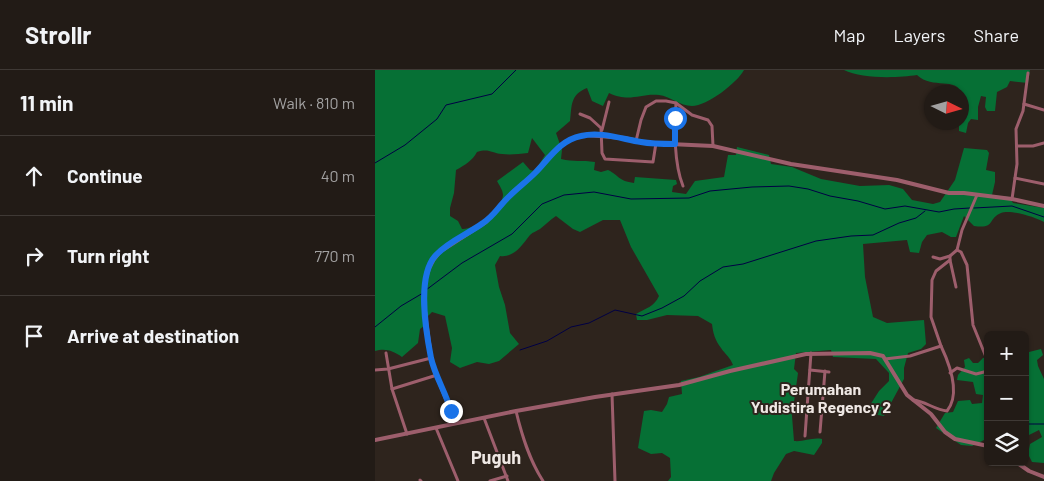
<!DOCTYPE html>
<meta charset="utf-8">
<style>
:root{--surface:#221b16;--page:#2a241f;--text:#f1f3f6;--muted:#a2a1a1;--line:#3f3935}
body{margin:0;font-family:Barlow,sans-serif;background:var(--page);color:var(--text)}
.controls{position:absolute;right:15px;bottom:15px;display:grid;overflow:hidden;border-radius:8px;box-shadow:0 1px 4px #0004}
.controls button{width:45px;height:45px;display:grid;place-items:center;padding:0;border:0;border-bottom:1px solid var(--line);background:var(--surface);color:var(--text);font:25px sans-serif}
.compass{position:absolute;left:549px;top:15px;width:45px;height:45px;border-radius:50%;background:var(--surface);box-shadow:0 1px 4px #0004;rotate:95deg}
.stop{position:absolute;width:15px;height:15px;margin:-11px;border:4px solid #1a73e8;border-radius:50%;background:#fff}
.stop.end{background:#1a73e8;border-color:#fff;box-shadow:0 1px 5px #0008}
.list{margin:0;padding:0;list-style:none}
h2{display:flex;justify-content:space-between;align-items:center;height:65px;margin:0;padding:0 20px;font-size:21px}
h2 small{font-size:16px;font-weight:400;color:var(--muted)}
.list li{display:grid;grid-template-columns:32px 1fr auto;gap:15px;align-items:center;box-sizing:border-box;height:80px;padding:0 20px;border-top:1px solid var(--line)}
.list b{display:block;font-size:19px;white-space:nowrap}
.list em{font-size:16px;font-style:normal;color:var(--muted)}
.icon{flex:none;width:28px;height:28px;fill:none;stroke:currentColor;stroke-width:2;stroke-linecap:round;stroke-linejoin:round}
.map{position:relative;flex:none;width:669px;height:411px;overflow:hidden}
header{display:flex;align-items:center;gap:30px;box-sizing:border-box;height:70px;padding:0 25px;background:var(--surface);border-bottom:1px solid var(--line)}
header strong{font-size:24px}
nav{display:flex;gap:28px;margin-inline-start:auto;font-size:18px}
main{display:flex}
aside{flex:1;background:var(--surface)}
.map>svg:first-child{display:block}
.forest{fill:#067035;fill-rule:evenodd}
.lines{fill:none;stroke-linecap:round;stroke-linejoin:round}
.stream{stroke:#004;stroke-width:1}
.minor{stroke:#9d5e6c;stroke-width:3}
.tertiary{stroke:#9d5e6c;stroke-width:4}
.route{stroke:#1a73e8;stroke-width:6}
.labels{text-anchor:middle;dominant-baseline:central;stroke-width:4;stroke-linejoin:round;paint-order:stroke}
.neighbourhood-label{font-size:16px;font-weight:bold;fill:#efe8e4;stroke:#2e241d}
.quarter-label{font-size:18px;font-weight:bold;fill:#efe8e4;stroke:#2e241d}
</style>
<header>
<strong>Strollr</strong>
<nav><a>Map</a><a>Layers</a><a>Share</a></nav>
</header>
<main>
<aside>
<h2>11 min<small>Walk · 810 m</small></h2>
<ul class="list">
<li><svg class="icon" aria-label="ahead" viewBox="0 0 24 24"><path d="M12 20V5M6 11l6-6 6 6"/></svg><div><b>Continue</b></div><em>40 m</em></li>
<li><svg class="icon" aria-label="right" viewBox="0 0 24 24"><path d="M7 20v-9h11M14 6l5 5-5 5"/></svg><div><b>Turn right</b></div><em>770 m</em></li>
<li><svg class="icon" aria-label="arrive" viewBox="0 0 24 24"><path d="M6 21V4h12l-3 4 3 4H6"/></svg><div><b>Arrive at destination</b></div></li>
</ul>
</aside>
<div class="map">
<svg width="669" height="411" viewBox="0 0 669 411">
<rect width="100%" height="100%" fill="#2e241d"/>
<g class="forest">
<path d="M0,0h369c-7,13 -37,36 -52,36 -12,0 -22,-10 -33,-11 -19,-2 -29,8 -50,-2l-6,13 -11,-5 -5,-13c-17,7 -15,17 -17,33l-14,12 6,17 -1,9c13,3 21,1 34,3l-1,8 7,2 7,-2c12,6 10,11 26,13l1,-6 41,3 1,4 -4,2 -1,6 14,2 9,-13 29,-4 4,-22h8l1,-8 32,8 2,9 21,3 29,12 39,7 29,-1 14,4 9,11 21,4 7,-2 15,-22 9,-32 23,2 2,3 -3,17 9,2v10l-3,13 17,2 4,6 31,5v14c-9,-5 -34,-13 -43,-9 -14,6 -5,16 -27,13l-10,-10 -8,21h-5l-9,-5 -15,3 -5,7 -3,11 -9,-1 -3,-12 -44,4 2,33 8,40 14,6 37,-3 2,24 -5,5 -13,4 -4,15v11l-20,37 -19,-3 14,-22 10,-10v-8l-13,-14 -43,-2 -2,-7 -35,3 -2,16 4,4 -6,43 2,25c10,1 18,-4 28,-2v4l-8,12 -20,-4 -8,3 -12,19 -3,8h-103l3,-4 -1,-19 -8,-5 -11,1 -13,-6 6,-37 7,-1 11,2 5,-8 2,-7 13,-3 -1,-13 18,-4 34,-12c-3,-8 -8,-11 -12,-17 -6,-8 -8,-15 -9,-24l-14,-8 -31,-1 -20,5h-10l-1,-6c10,-6 18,-7 23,-18l-28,-49 -11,-27h-17l-23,12 -7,-3 -17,-13c-6,4 -10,8 -16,13 -3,2 -7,3 -10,6 -8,10 -16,23 -30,21l-5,9 4,22 6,18 5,28 9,11 -20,17 -10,3 -12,-2 -17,6 -10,-6 2,-14 -7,-32 -13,-4 -5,5 1,6 -8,6 -2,14 -16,14c-9,-6 -16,-9 -27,-6zM157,68l13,17 -10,16 -5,-1 -7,-8 -26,19c2,4 6,9 6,14 0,12 -28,35 -41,34l-4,-8 -8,-5v-8l4,-15 2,-23c9,-5 16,-9 21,-18 12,-4 14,1 25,2 8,1 17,0 26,-1z"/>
<path d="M469,0h186l-2,13 -18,-2 -3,6 -10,5 -2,19h-8l-2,-4 1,-10 -5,-1 -3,11v13l-7,-1 -3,4 -2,10 -7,-2v-8l2,-1c1,-9 3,-19 1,-28 -6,-18 -29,-4 -45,-19 -19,3 -56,4 -73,-5z"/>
<path d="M666,279l2,6 -6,5 1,6 6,13v84l-12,-1 -4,-8 2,-10 12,-7 -3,-7 -14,7v-84z"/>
<path d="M613,287v81l-16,8 -11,-1 -25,-17 9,-15 8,-1 5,-11 12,-1 2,4 10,-1 1,-8 -7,-1 -3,-12 -16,-2 1,-5 7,-8 -1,-7 5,-2 4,5h5l5,-5z"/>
</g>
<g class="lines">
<g class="stream">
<path d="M0,93l30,-18 32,-26 9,-14 46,-11 24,-24"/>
<path d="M599,138l38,-2 32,11"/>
<path d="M51,220l36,-27 50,-29 30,-30 22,-9 30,-3 37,7 58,-1 21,-7 42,-4 37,-1 19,3 22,7 28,5 27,8 20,-3 34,6 15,-3 16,-1"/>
<path d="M0,257l26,-21 22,-13"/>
<path d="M145,280l27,-9 24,-14 18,-4 26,-13 27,6 20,-8 22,-12 16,-15 23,-14 20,-3 73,-23 35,-5 22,-1 26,-12 17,-5 9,-7"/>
<path d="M650,354h19"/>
</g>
<g class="minor">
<path d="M301,33c-2,24 -2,61 7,83"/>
<path d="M649,34l20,6"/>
<path d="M205,44l10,4 11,10 1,25 3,6 48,3 3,-19"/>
<path d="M227,60l7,-28"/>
<path d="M261,71l5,-21 5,-13 10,-6h10l10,2 16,12 16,5 4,6 1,20"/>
<path d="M642,76h16l11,-3"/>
<path d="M640,108l29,6"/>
<path d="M637,129l5,-35 -1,-35 7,-18 5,-38"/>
<path d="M582,180l4,2 6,13 6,60 15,37"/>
<path d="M558,187l7,2 10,-3"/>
<path d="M575,190l6,27"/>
<path d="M11,283l6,36 15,45"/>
<path d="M510,289l25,-3 31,-10 -10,-29 1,-37 4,-9 14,-11v-4l7,-6 5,-20 15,-35"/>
<path d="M0,300l13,-1 43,-11"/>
<path d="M435,300l19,2"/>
<path d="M575,303l7,-5 19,6 12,-3"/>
<path d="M17,319l45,-14"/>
<path d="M237,324l3,87"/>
<path d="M538,330c12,1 22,10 34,11 14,-17 2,-48 -6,-65"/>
<path d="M141,341c6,25 13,48 27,70"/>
<path d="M109,348l24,63"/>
<path d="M61,358l22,53"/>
<path d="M445,362l5,-61"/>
<path d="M430,366l6,-83"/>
<path d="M45,410l1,1"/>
<path d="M115,411l17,-5"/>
</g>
<g class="tertiary">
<path d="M79,353c-5,-23 -18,-43 -23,-65 -1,-8 -2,-16 -3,-23 -4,-28 -10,-63 13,-84l45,-29 27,-30 22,-19 13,-16 15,-13 13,-7 11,-2 37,3 24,5 65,3 78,18 106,16 52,13h15l48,6 32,7"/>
<path d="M0,370l141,-29 79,-14 84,-12 51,-14 76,-17 64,-1 13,3 24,39 24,19 14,18 10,7 33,7"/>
<path d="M641,392l13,9 15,6"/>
</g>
</g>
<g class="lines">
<path class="route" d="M76,341c-5,-18 -16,-35 -20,-53 -5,-26 -15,-82 5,-103 13,-14 32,-21 47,-32 8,-5 13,-12 19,-19 10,-12 22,-20 33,-31 14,-14 25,-33 46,-37 19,-5 41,3 60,6 11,2 23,2 34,2v-26"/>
</g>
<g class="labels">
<g class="neighbourhood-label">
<text x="446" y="318">Perumahan<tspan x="446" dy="18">Yudistira Regency 2</tspan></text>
</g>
<g class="quarter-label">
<text x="121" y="387">Puguh</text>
</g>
</g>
</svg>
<div class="controls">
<button>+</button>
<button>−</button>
<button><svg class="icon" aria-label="layers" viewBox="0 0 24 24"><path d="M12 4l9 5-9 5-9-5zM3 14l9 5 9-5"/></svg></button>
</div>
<svg class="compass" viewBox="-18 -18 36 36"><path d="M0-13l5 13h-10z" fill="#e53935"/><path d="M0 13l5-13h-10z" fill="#a2a1a1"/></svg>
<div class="stop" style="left:300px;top:48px"></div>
<div class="stop end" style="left:76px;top:341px"></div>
</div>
</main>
